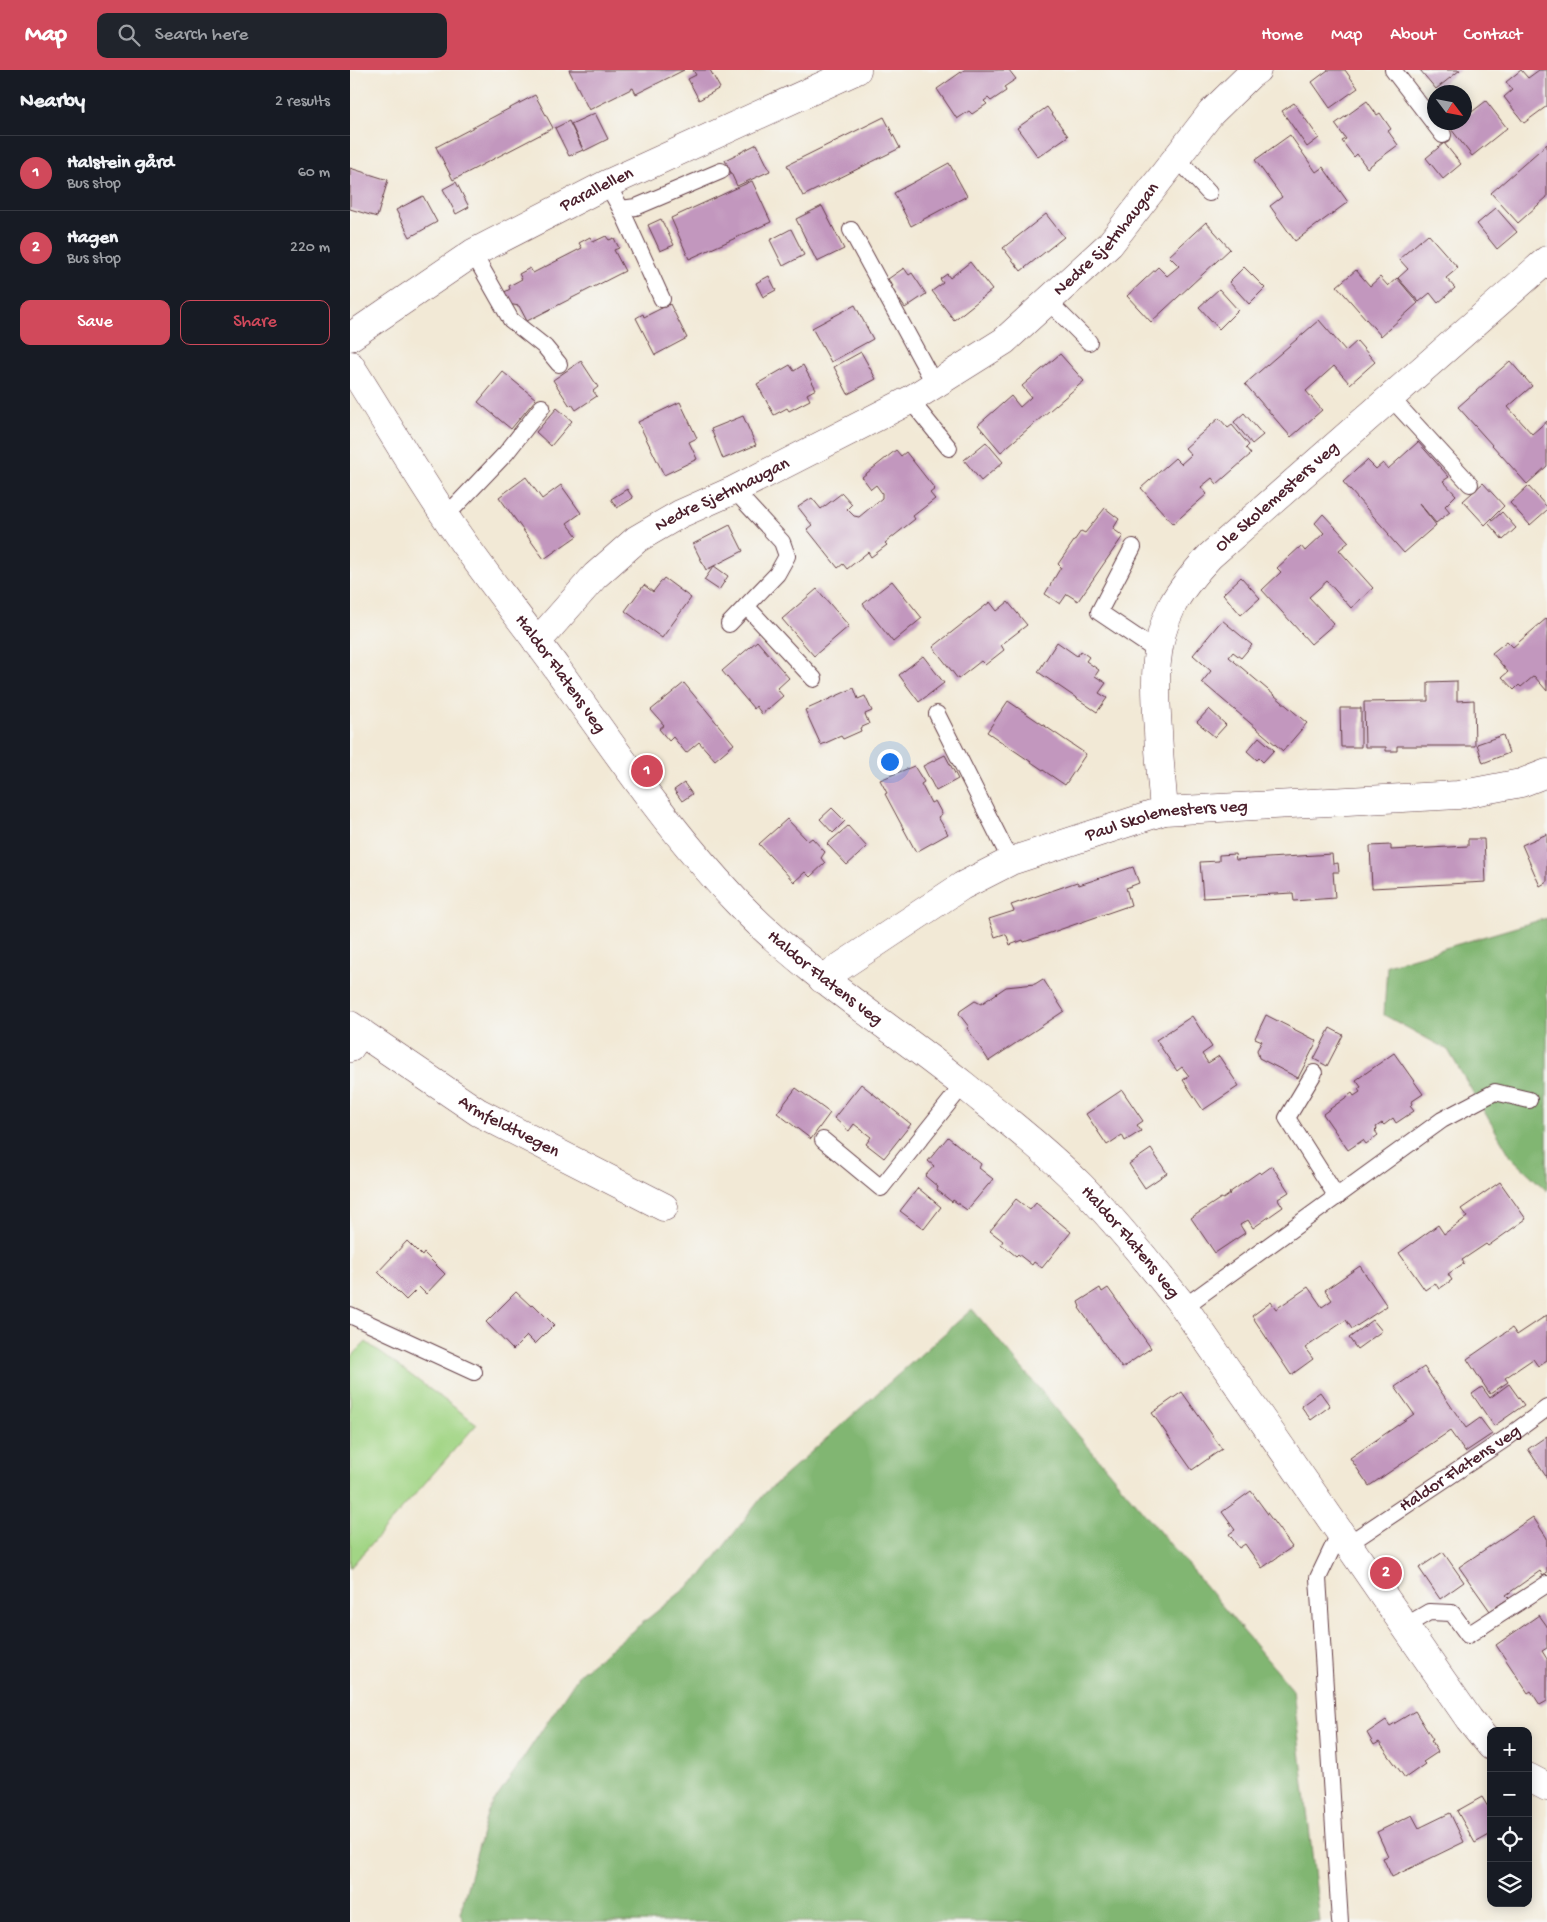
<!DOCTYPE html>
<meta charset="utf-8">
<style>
:root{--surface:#171b24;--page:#20242c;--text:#f1f3f6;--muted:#9ea1a6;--line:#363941;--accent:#d1495b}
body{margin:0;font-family:"Gochi Hand",sans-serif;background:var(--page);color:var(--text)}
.controls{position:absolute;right:15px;bottom:15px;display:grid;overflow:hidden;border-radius:10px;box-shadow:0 2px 12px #0003}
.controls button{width:45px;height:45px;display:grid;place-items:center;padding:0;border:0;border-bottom:1px solid var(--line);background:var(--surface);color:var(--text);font:25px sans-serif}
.compass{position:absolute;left:1077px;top:15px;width:45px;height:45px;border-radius:50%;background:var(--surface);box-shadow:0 2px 12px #0003;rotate:122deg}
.you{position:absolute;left:539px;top:691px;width:18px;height:18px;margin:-12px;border:4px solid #fff;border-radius:50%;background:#1a73e8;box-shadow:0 0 0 8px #1a73e833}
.badge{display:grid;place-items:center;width:32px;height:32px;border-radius:50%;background:var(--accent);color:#fff;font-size:16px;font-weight:700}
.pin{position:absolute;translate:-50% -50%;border:2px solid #fff;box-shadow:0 1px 5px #0006}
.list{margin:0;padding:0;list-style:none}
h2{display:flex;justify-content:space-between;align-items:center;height:65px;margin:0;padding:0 20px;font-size:21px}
h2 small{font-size:16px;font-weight:400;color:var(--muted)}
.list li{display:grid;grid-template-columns:32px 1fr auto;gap:15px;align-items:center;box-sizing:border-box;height:75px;padding:0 20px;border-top:1px solid var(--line)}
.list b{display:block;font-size:19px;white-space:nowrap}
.list p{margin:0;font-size:16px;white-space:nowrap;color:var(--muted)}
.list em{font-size:16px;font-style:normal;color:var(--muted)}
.actions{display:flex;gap:10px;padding:15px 20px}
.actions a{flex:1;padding:11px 0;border:1px solid var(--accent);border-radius:10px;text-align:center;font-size:18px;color:var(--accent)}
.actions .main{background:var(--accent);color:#fff}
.icon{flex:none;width:28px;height:28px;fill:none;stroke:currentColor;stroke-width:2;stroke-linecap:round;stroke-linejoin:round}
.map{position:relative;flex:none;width:1197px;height:1852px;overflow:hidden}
header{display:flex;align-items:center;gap:30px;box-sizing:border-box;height:70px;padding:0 25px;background:var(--accent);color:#fff}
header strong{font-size:24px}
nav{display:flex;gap:28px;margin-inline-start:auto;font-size:18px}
.search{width:350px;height:45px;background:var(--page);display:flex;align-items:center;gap:12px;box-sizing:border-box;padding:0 18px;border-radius:10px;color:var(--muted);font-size:19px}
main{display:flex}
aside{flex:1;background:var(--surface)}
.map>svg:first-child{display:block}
.green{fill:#a2d585;stroke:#767a58}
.forest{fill:#81b672;stroke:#666a4e}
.building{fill:#c297be}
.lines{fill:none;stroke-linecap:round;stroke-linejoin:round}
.lane-casing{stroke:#633d45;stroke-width:18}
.street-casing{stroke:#633d45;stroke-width:29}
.secondary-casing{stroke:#633d45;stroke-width:29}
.lane{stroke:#fff;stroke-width:16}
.street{stroke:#fff;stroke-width:28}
.secondary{stroke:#fff;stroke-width:28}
.labels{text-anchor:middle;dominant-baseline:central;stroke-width:4.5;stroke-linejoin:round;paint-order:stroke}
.street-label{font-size:18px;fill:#4a1f2b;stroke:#f6f6f2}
</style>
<header>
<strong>Map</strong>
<div class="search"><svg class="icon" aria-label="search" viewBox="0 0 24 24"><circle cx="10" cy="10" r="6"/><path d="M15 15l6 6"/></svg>Search here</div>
<nav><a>Home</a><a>Map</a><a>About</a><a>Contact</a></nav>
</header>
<main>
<aside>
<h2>Nearby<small>2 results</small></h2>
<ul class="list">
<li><span class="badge">1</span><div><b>Halstein gård</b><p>Bus stop</p></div><em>60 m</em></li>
<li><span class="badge">2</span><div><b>Hagen</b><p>Bus stop</p></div><em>220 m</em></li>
</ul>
<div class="actions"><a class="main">Save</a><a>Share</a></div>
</aside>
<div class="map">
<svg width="1197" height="1852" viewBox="0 0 1197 1852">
<rect width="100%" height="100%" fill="#f6f6f2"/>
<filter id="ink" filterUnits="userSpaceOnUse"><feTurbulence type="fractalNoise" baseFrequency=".02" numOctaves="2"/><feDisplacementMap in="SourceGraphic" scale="10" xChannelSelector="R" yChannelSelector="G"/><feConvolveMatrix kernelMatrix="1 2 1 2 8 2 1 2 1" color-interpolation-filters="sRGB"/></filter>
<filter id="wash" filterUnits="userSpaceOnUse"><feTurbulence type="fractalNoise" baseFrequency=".0096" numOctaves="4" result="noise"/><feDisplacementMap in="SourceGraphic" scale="20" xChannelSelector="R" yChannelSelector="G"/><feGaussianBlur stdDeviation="1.12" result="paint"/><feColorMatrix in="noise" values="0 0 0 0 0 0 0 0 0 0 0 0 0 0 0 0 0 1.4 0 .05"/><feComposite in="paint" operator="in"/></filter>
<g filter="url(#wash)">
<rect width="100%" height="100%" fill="#f2e9d6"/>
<path class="green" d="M16,1272l111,82 -127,144v-210z"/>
<g class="forest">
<path d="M1197,848v273l-36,-34 -63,-107 -64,-35 3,-50z"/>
<path d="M622,1239l321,381 27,232h-856l-4,-9 28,-102 92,-138 121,-97 64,-83z"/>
</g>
<g id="blocks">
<g class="building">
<path d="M219,0h115l-48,24 -3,-6 -44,22z"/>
<path d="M343,0h17l10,18 -21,12 -11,-21 8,-4z"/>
<path d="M614,0h45l7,9 -12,8 2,4 -15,10 -3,-3 -4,3 3,3 -15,10 -3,-3 -12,8 -20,-30z"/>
<path d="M978,0h17l13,18 -28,20 -18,-26z"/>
<path d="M1070,0h40l-24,19z"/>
<path d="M1171,0l7,8 11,-8h8v36l-23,17 -20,-26 8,-7 -6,-8z"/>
<path d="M185,25l18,33 -100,52 -17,-33z"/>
<path d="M1017,31l10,14 3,-2 11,16 -3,2 10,14 -31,23 -10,-14 -3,3 -12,-16 4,-2 -11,-15z"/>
<path d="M1136,31l21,27 -35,28 -21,-27 7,-7h6v-4z"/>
<path d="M944,33l25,35 -12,9 -25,-36z"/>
<path d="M697,37l21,29 -30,21 -21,-29z"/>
<path d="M245,43l13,26 -24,12 -13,-27z"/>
<path d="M534,47l16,31 -97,48 -16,-31z"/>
<path d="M219,51l14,29 -14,6 -14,-28z"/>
<path d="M940,65l26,37 7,-5 25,35 -53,39 -25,-35 12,-9 -27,-37z"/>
<path d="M1094,73l17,21 -18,15 -17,-21z"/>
<path d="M407,74l13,27 -33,15 -12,-26z"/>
<path d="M1197,74v53l-29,26 -27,-30z"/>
<path d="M599,93l18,33 -56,30 -17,-33z"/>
<path d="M0,98l38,12 -11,37 -27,-8z"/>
<path d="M402,111l19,41 -82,37 -18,-41z"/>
<path d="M106,112l13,25 -13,7 -13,-25z"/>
<path d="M73,126l14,26 -27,15 -14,-27z"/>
<path d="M472,136l22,43 -27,13 -21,-43z"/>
<path d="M1146,138l21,24 -20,17 -20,-25z"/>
<path d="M696,144l18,23 -43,34 -18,-23z"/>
<path d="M311,149l13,26 -14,6 -12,-26z"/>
<path d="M856,152l24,27 -79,73 -24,-26 31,-29 9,9 12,-10 -10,-10z"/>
<path d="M441,159l13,26 -21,11 -13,-26z"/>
<path d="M1078,164l30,34 -12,10 9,10 -17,15 -8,-10 -11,9 -21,-24 10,-9 -9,-10z"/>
<path d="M256,166l3,4 5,-2 5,10 -5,2 11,21 -98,50 -8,-15 -11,-2 -5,-11 7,-4 -1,-3 13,-7 -3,-5 11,-6 3,5 49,-25 -3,-5 11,-6 3,5z"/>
<path d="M620,192l22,28 -38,30 -22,-29 11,-8 -3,-4 7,-5 3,4z"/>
<path d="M894,197l21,21 -16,16 -20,-22z"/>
<path d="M554,198l5,7 3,-2 14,21 -21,14 -14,-21 2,-1 -5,-7z"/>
<path d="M1006,200l14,16 10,-9 8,9 9,-8 21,25 -37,33 -44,-50z"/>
<path d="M419,206l7,14 -13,7 -7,-14z"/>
<path d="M869,219l19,21 -19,19 -20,-22z"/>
<path d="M320,234l17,34 -32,17 -19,-37 7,-4 1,3z"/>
<path d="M505,235l18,34 -42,23 -19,-34z"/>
<path d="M969,250l27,31 11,-10 18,21 -25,22 -16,-18 -28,25 16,19 -31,27 -46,-53z"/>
<path d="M511,282l15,27 -28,15 -14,-27z"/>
<path d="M710,284l24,27 -83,71 -23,-27 33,-29 9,11 11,-10 -9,-11z"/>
<path d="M231,291l17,26 -5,4 4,5 -21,14 -4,-6 -2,2 -17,-26z"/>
<path d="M1160,291l22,25 -24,21 24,27 15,-13v45l-20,18 -69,-77z"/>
<path d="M440,295l4,6 9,-6 13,24 -9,5 3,6 -21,11 -2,-3 -13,7 -17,-31z"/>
<path d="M153,302l33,27 -25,30 -33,-27z"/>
<path d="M330,332l17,36 -8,4 8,17 -33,16 -26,-53z"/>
<path d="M207,338l15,13 -21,25 -15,-14z"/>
<path d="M894,343l19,22 -11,9 -18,-22z"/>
<path d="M393,346l13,29 -33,14 -12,-30z"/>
<path d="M869,348l9,10 4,-3 17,20 -3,3 5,6 -34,30 -5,-6 -11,9 6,7 -34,30 -32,-36 34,-30 6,6 10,-9 -6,-7z"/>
<path d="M636,372l17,20 -22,19 -17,-21z"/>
<path d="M1068,372l31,35 -6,4 13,14 -11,11 5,6 -14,11 -17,-20 17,22 -32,28 -16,-18 1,-1 -46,-52 24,-22 9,9 7,-6 5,6z"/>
<path d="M546,380l5,6 5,-4 29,37 -5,4 5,6 -22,17 2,3 -30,24 2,2 -16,12 -3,-5 -21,17 -4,-5 -5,4 -31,-39 5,-4 -14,-18 14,-9 9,11 21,-16 10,11 -5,5 7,7 5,1 23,-19v-5l-6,-8 -5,4 -9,-12z"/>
<path d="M176,407l16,22 19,-14 20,28 -14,10 10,13 -33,23 -45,-62z"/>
<path d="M1133,413l21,23 -19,19 -22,-24z"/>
<path d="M1178,416l19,21v3l-17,15 -20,-22z"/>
<path d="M277,419l6,9 -16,10 -6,-9z"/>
<path d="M755,438l14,11 -6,10 10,7 -45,65 -11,-7 -7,10 -15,-10 16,-27 -3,-3 23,-33 4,2z"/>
<path d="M1152,442l14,16 -13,12 -14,-16z"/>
<path d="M973,444l26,28 -10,8 34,38 -22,20 -24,-27 -18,16 25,27 -23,20 -49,-54 19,-18 -4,-4 24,-22 4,5 19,-18 -9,-10z"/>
<path d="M380,455l13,26 -37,19 -13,-26z"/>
<path d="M364,496l14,10 -9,14 -15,-10z"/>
<path d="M891,507l19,21 -19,17 -18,-21z"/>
<path d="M314,508l27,20 -29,40 -37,-27 19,-26 9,7z"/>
<path d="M542,511l30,37 -29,24 -30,-38z"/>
<path d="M467,519l32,37 -35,30 -32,-37z"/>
<path d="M640,532l7,9 11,-9 19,23 -26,20 3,5 -19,15 -4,-4 -23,18 -25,-32z"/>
<path d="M1197,548v73l-13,-15 -13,11 -2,-2 -5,5 -12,-13 6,-5 -16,-19 15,-12 6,6z"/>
<path d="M872,550l30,25 -11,13 -8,-6 -4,5 78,66 -24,28 -81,-69 9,-11 -18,-16z"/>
<path d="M407,571l32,37 -12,11 6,7 -21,18 -6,-8 -2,3 -32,-38z"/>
<path d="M707,572l20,14 4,-5 8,6 -3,4 13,9 -4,6 11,7 -7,10 8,5 -10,14 -59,-40z"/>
<path d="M573,586l21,27 -25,19 -20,-27z"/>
<path d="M1107,611v20l17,-1 1,46h-78v5h-11v-4h-21l-1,-45 64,-1v-19z"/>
<path d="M334,613l50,61 -19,16 -16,-18 -13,11 -13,-16 -4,4 -10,-12 5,-4 -13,-15z"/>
<path d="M504,618l4,11 7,-3 7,15 -7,3 4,10 -9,4 1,3 -18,8 -2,-3 -20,9 -16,-35z"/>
<path d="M658,631l78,53 -21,31 -78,-53z"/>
<path d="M990,638h21v39h-20z"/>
<path d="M859,639l17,16 -11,12 -18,-15z"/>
<path d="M1153,665l6,18 -26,10 -6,-19z"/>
<path d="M909,667l15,13 -11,12 -4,-4 -2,2 -10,-9z"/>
<path d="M595,685l13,24 -22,12 -13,-25z"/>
<path d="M564,696l10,16 -3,2 10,19 4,-2 7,13 -4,3 10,17 -32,18 -31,-58 2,-1 -7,-13z"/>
<path d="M334,713l8,11 -10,7 -8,-11z"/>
<path d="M482,738l13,13 -12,12 -13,-14z"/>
<path d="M437,749l21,22 4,-3 13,14 -4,6 4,5 -15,14 -5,-5 -11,10 -35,-38z"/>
<path d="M498,756l19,21 -20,18 -20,-21z"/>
<path d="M1197,764v48l-7,4 -18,-41z"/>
<path d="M1118,769h16l2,43 -114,6 -2,-42 21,-1v5l77,-4z"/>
<path d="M885,784l1,6 96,-6 1,10 5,-1 1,9h-6l2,26 -41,3 -1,-8 -90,5 -3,-36 19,-1v-6z"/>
<path d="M783,797l6,16 -13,5 5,17 -107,37 -1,-2 -13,5 -3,-9 -3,-2 -9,3 -6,-18 25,-8 -3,-6 66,-23 2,3z"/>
<path d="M693,909l21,32 -75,50 -22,-33 2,-1 -10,-13 1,-3 15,-10 6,3 25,-17 29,-3z"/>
<path d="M916,945l51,26 -19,37 -39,-20 -2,-8 5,-9 -7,-3z"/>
<path d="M842,946l20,31 -10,7 6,9 11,-7 20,30 -36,24 -20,-30 6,-4 -3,-4 -4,-5 -5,4 -21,-31z"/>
<path d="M980,958l13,7 -16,31 -13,-7z"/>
<path d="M1044,983l29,41 -12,8 1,2 -2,2 4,5 -18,12 -3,-5 -9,7 -2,-2 -6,4 1,2 -2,2 3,4 -12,9 -3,-4 -15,10 -25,-36 29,-21 2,3 6,-4 -2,-3 3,-2 -5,-7z"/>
<path d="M511,1014l50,40 -27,34 -18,-14 5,-7 -17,-13 -5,7 -15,-13z"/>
<path d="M446,1018l34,25 -19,26 -34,-26z"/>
<path d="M772,1020l21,31 -6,4 4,6 -16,10 -3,-6 -15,10 -21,-31z"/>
<path d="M598,1067l33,27 -2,4 14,11 -26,31 -14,-10 -1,2 -15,-12 1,-3 -13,-11 9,-10 -6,-5z"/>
<path d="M801,1079l16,24 -22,15 -16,-24z"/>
<path d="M922,1096l17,26 -11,7 5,8 -30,21 -5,-8 -8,5 5,8 -30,20 -24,-35 30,-20 2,1 7,-5 -1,-1 30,-21 2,2z"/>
<path d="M1150,1112l26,37 -38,27 -2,-2 -24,16 2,3 -16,11 4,6 -13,9 -4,-6 -10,7 -26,-37 39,-28 6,9 23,-17 -6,-8z"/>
<path d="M568,1118l23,19 -17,22 -24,-18z"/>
<path d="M666,1129l14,11 6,-7 35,29 -29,36 -8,-6 -2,3 -14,-11 -2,2 -15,-12 2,-3 -13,-10z"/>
<path d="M57,1171l15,15 2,-3 21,21 -19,20 -7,-7 -13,13 -28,-28z"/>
<path d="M1010,1196l27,40 -35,23 -6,-9 -41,28 8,11 -22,16 -39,-59 19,-14 5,7 32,-22 14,20 10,-7 -7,-10z"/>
<path d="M750,1218l2,4 6,-4 43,60 -29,20 -43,-60 1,-1 -2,-5z"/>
<path d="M166,1222l15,14 2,-2 21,21 -19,19 -8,-8 -14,14 -27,-28z"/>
<path d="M1197,1245v45l-9,6 -5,-7 -28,19 3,4 -18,12 -23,-35 45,-31 5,7z"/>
<path d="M1023,1250l9,11 -25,18 -8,-11z"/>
<path d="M1074,1297l42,61 14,-10 12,16 -27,18 -15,-21 -81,55 -19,-28 64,-44 -19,-27z"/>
<path d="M1159,1314l15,21 -30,21 -22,-32 10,-7 8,11z"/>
<path d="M832,1322l40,57 -30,21 -40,-57z"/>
<path d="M970,1322l10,14 -19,14 -10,-14z"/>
<path d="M1197,1366v42l-19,-29z"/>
<path d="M901,1421l41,56 -30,21 -17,-24 -6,4 -10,-14 6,-4 -13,-18z"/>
<path d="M1183,1447l14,21v35l-4,3 -3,-5 -34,24 3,3 -19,13 -31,-44z"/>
<path d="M1093,1482l21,30 -24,17 -21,-31z"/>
<path d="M1189,1545l8,11v22l-5,3 5,8v42l-7,4 -9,-14 -3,2 -32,-48z"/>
<path d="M1065,1641l18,29 -2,1 7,11 -15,10 2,2 -20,14 -26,-36 -5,3 -7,-12 19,-13 4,6z"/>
<path d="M1132,1727l9,15v22l-16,9 -18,-32z"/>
<path d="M1100,1743l14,29 -72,35 -9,-19 5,-2 -11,-24 35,-17 7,13z"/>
</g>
</g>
</g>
<g filter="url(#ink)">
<use href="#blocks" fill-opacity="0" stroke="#633d45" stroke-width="1"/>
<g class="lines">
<g class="lane-casing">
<g id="lane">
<path d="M1043,0l50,65"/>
<path d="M826,87l33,36"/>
<path d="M257,114l14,25 15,-2 85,-36"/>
<path d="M271,139l41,90"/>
<path d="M501,160l84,155"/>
<path d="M123,183l38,67 34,27 14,17"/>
<path d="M699,232l40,40"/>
<path d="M1041,328l79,86"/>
<path d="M560,330l39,48"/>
<path d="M95,447l61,-64 36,-46"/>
<path d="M783,477l-34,65 58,39"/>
<path d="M396,536l68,73"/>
<path d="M379,554l48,-50 10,-18 -5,-14 -48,-52"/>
<path d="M587,644l74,147"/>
<path d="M964,1003l-27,45 50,79"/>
<path d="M473,1070l58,48 82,-103"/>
<path d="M834,1237l258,-187 53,-28 34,8"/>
<path d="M0,1245l124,57"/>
<path d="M990,1462l-22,46 22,344"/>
<path id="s1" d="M998,1474l157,-105 42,-31"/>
<path d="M1055,1556l24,-14 23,1 16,22 79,-51"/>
</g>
</g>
<g class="street-casing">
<g id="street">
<path id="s2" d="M0,267l123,-84 134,-69 250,-114"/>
<path id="s3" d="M0,295c32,50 62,102 95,151 35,53 76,103 113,154 57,80 112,161 179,232 68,71 152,123 228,184 39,32 80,64 116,100 37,38 70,79 103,121l285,412 22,27"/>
<path id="s4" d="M187,572l58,-66 42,-37 43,-25 54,-24 176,-90 94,-59 106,-97 101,-131 39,-38 7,-5"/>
<path id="s5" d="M814,741c-2,-27 -5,-53 -6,-80 -3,-44 -6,-86 15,-127 10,-18 23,-33 37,-48l337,-296"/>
<path id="s6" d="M472,909l140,-93 49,-25 153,-50 294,-16 63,-12 26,-10"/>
<path d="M0,978l11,-16"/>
<path d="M1178,1707l19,10"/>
</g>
</g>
<g class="secondary-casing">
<g id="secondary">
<path id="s7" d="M0,955l128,87 186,95"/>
</g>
</g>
<use href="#lane" class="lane"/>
<use href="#street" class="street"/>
<use href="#secondary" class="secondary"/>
</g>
</g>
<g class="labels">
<g class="street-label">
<text stroke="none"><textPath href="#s2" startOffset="288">Parallellen</textPath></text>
<text stroke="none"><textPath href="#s4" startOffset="706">Nedre Sjetnhaugan</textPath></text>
<text stroke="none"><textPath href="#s4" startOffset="240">Nedre Sjetnhaugan</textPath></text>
<text stroke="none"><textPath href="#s5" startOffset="360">Ole Skolemesters veg</textPath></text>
<text stroke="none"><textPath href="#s3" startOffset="374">Haldor Flatens veg</textPath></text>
<text stroke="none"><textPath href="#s6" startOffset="385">Paul Skolemesters veg</textPath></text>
<text stroke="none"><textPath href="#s3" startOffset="779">Haldor Flatens veg</textPath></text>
<text stroke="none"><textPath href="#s7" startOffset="189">Armfeldtvegen</textPath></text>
<text stroke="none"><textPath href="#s3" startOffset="1184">Haldor Flatens veg</textPath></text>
<text stroke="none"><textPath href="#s1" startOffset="135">Haldor Flatens veg</textPath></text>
</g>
</g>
</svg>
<div class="controls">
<button>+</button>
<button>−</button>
<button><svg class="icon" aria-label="locate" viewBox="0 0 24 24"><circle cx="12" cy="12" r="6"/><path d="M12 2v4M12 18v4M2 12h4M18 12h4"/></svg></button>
<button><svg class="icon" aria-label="layers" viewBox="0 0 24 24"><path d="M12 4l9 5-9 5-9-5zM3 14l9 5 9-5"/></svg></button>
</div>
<svg class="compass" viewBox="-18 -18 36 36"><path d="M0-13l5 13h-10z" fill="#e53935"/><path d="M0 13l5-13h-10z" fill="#9ea1a6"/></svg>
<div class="you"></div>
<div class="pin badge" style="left:297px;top:701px">1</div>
<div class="pin badge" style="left:1036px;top:1503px">2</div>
</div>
</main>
